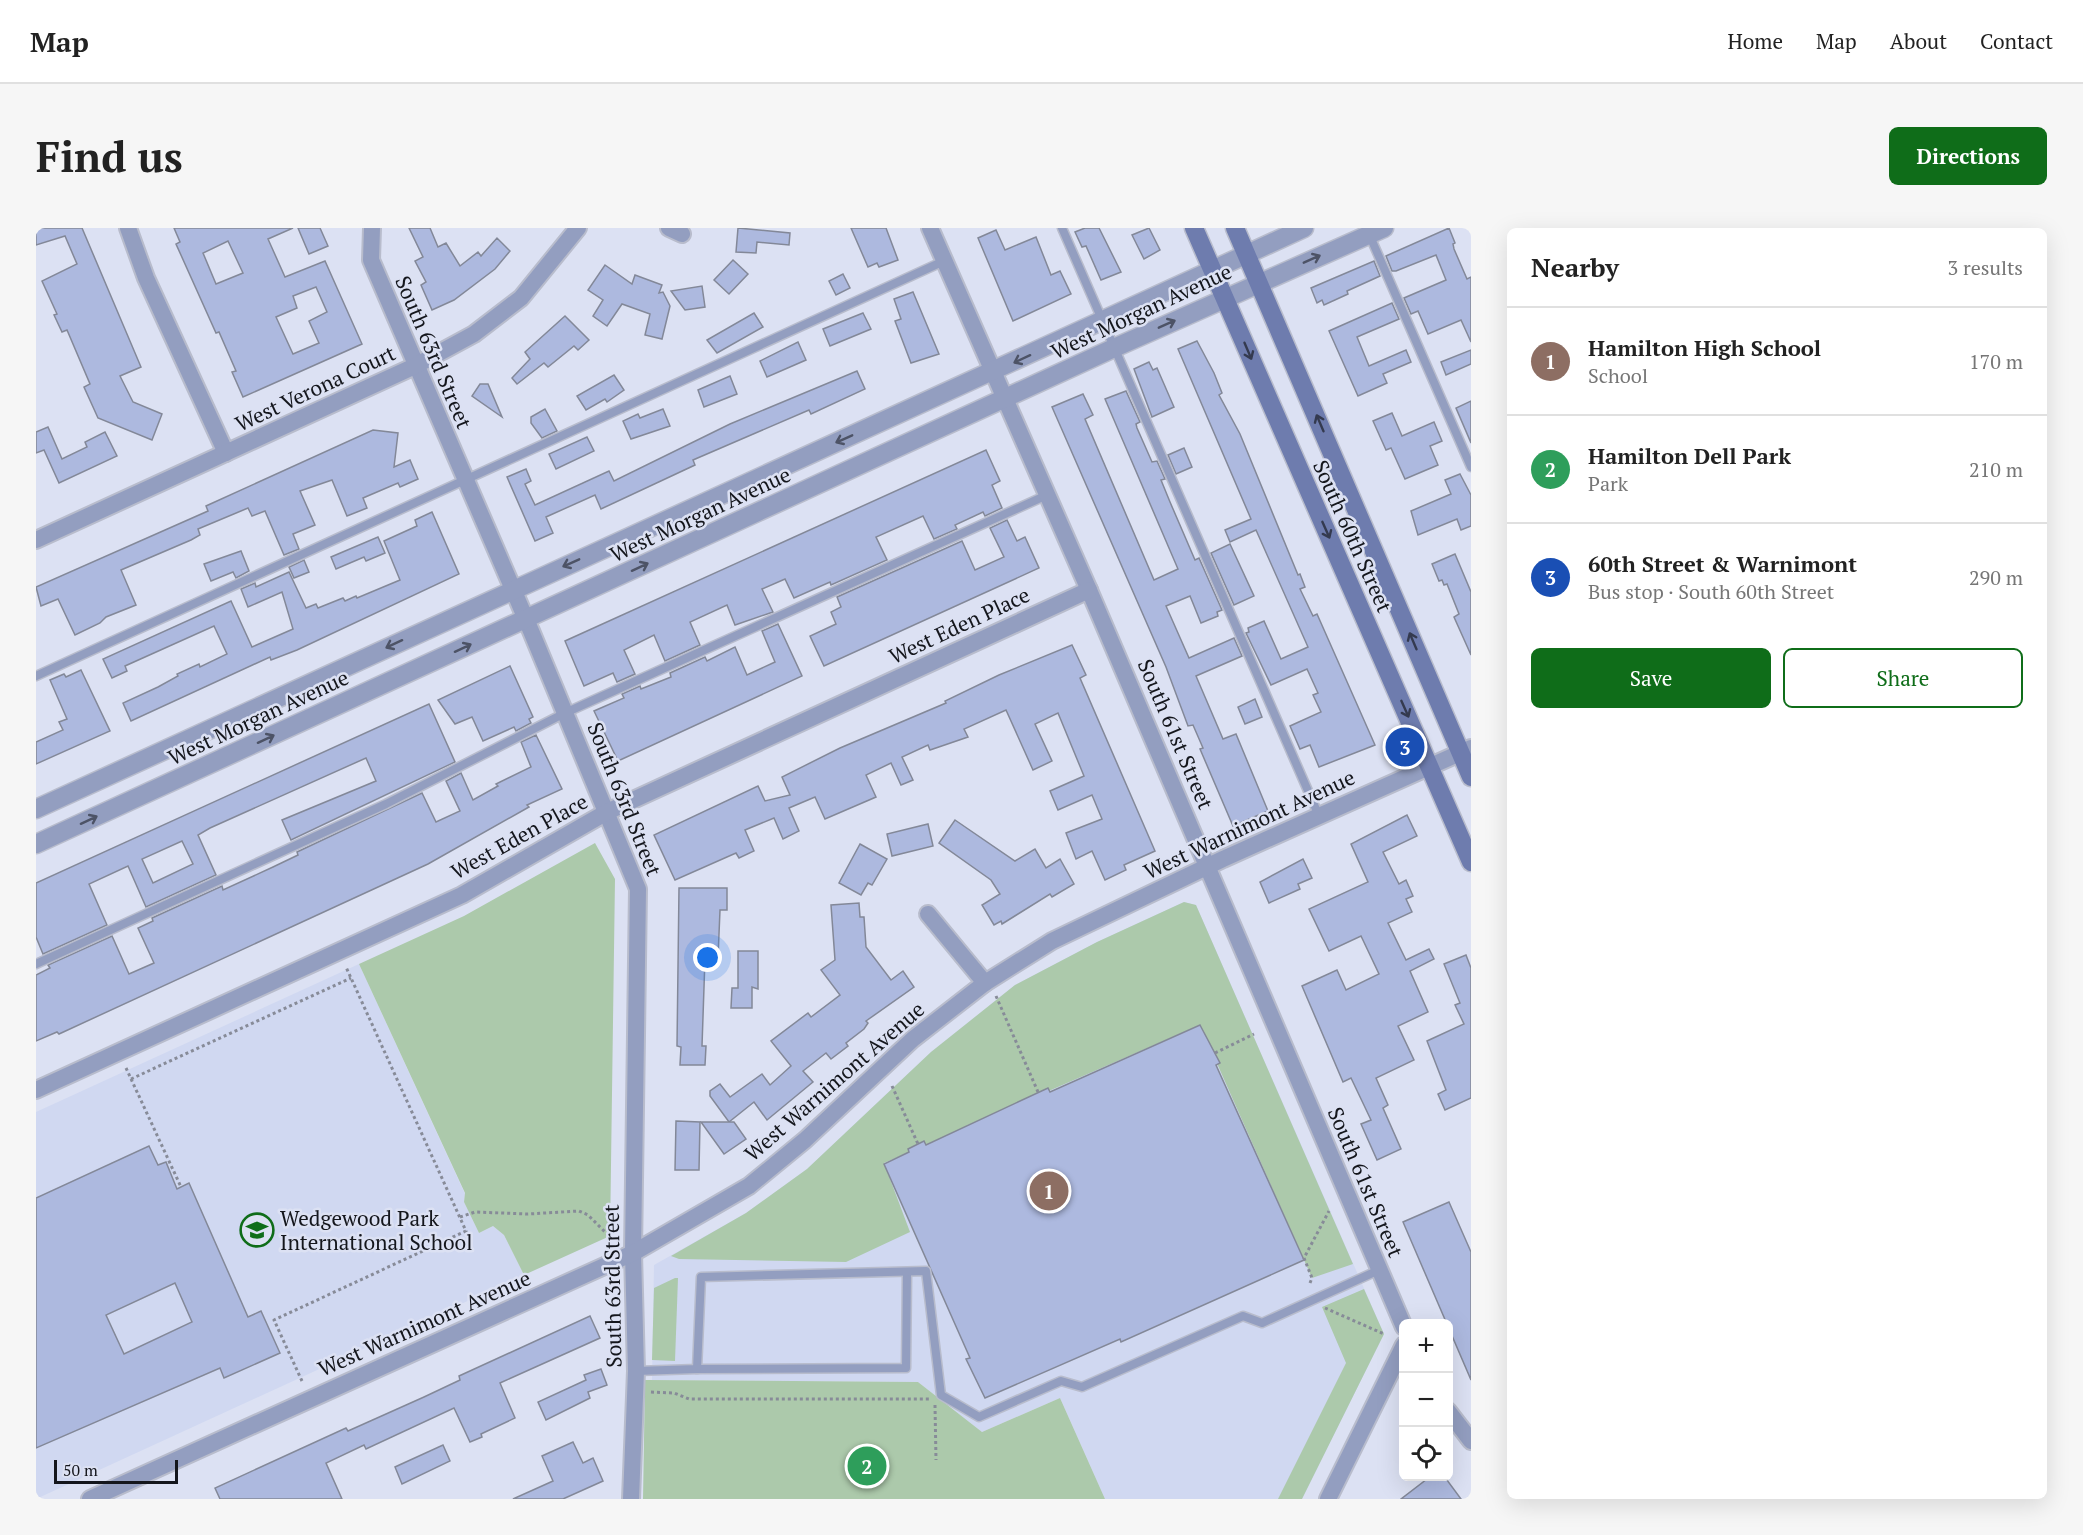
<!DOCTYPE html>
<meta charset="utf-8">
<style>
:root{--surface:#fff;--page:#f6f6f6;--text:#222;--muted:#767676;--line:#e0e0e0;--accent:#0f6d19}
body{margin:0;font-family:"PT Serif",serif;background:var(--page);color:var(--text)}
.controls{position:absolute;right:18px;bottom:18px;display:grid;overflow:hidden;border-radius:9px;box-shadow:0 6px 24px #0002}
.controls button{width:54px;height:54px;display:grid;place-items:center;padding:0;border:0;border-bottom:2px solid var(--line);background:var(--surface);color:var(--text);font:30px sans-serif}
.scale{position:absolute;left:18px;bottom:15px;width:124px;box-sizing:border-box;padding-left:6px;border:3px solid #14161c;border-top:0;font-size:16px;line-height:21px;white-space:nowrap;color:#14161c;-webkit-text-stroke:4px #dce1f3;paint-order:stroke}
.you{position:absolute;left:672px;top:730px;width:21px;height:21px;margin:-15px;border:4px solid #fff;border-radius:50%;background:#1a73e8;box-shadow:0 0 0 9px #1a73e833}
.badge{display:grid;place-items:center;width:39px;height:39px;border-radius:50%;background:var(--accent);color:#fff;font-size:20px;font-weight:700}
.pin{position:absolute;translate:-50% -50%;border:3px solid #fff;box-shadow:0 2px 6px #0006}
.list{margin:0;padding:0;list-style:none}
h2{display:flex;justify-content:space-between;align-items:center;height:78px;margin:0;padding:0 24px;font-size:26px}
h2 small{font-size:20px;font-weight:400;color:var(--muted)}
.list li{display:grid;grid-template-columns:39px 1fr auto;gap:18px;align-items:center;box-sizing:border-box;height:108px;padding:0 24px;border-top:2px solid var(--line)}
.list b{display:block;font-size:22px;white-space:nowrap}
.list p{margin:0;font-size:20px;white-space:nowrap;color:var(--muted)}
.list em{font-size:20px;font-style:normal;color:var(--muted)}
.actions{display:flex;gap:12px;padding:18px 24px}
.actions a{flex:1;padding:14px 0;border:2px solid var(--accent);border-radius:9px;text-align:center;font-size:21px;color:var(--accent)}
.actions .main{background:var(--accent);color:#fff}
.icon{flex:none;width:33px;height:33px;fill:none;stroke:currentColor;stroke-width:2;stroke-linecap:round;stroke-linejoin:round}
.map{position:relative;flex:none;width:1435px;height:1271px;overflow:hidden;border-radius:9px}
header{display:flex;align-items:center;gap:36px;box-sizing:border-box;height:84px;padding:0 30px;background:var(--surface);border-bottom:2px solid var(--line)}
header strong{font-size:28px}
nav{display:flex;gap:33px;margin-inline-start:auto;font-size:21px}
.intro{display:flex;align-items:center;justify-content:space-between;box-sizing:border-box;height:144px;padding:0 36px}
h1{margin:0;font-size:42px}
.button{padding:15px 27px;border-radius:9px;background:var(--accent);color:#fff;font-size:21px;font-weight:700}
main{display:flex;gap:36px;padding:0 36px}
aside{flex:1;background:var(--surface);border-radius:9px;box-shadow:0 6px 24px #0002}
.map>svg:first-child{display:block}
.built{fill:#d0d8f1}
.green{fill:#acc9ab}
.building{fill:#adb9df;stroke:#838898;stroke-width:1.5;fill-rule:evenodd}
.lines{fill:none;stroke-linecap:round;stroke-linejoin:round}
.service-casing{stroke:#b8bccc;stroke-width:11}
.minor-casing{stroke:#b8bccc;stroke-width:20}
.tertiary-casing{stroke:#b8bccc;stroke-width:21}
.secondary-casing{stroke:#b8bccc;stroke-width:21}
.path{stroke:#878b98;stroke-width:3;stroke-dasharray:3 3;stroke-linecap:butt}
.service{stroke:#939ec0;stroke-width:8}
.minor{stroke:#939ec0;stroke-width:16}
.tertiary{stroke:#939ec0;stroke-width:18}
.secondary{stroke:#6e7cae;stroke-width:18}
.oneway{stroke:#4d5366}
.oneway2{stroke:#343a4f}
.labels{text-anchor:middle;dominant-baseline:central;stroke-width:5;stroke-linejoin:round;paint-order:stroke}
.street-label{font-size:21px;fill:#14161c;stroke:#dce1f3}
.poi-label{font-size:21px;fill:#14161c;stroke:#dce1f3;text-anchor:start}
</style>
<header>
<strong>Map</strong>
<nav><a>Home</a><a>Map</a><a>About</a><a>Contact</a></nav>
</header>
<div class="intro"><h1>Find us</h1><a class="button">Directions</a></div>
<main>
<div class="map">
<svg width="1435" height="1271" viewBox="0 0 1435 1271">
<rect width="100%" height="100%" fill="#dce1f3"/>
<g class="built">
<path d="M1148,674l12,3 188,429 -82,165h-197l-45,-101 -78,34 -64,-50 -266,-2 2,-115 92,-52 61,-44 124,-117 84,-67 82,-43z"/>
<path d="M323,736l106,230 -1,8 15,31 14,-7 11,9 20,40 -488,224v-387z"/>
</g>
<g class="green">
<path d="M559,615l20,36 -5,357 -86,39 -20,-40 -11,-9 -14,7 -15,-31 1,-9 -106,-229 105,-48z"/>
<path d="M1148,674l12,3 157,359 -41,14 -112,-253 -316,138 26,69 -64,30 -167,-3 -8,-3 75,-43 61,-44 124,-117 84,-67 82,-43z"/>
<path d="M639,1050h3l-3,83 -23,-1 2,-72z"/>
<path d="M1328,1061l20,45 -82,165h-24l68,-136 -24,-56z"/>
<path d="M609,1152l273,2 64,50 78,-34 45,101h-462z"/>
</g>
<g class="building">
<path d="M0,0h46l59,139 -21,9 13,26 29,12 -10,26 -54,-22 -14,-31 6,-3 -23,-54 -5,2 -8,-17 3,-1 -15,-33 35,-17 -12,-28 -29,9z"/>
<path d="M138,0h119l-25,11 17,38 40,-16 37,83 -119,53 -11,-25 4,-1 -17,-39 -3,1 -40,-89 4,-2zM192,13l15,32 -27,11 -13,-31zM280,59l11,25 -18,9 10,22 -26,11 -17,-37 21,-9 -4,-12z"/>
<path d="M262,0h22l8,18 -19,8z"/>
<path d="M373,0h21l8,19 8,-4 14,23 18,-14 3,4 16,-18 13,13 -15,18 -41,31 -22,10 -11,-25 5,-3 -11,-21 8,-4z"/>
<path d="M702,0l52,5 -1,12 -32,-3 -1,11 -20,-1z"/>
<path d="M815,0h35l12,32 -19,7 -2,-4 -9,4z"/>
<path d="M1049,0h14l22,44 -20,8 -15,-34 -4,1 -7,-15z"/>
<path d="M1113,0l11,22 -16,9 -12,-24z"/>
<path d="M1413,0l6,15 -2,1 1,5 13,30 4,-2v65l-10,-22 -33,14 -10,-23 -7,3 -7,-16 42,-18 -10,-25 -40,16h-4l-6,-15z"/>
<path d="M960,2l9,20 31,-13 15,38 9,-4 11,23 -58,27 -35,-83z"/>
<path d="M697,32l15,14 -19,20 -15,-14z"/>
<path d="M1338,33l6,15 -33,15 1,3 -24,11 -2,-5 -5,3 -6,-15z"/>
<path d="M569,37l27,19 3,-9 27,10 -3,8 4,-1 7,14 -8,33 -17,-4 5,-21 -28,-10 -15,22 -14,-10 10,-16 -15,-10z"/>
<path d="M807,46l7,14 -14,7 -7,-14z"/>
<path d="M666,58l3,21 -20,3 -14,-19z"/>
<path d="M877,64l26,62 -28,9 -16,-42 6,-2 -7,-20z"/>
<path d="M1356,75l7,16 -42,18 12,29 37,-16 5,12 -28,12 4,9 -29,13 -29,-65z"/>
<path d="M718,85l9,14 -46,26 -10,-13z"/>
<path d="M827,85l8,16 -41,17 -7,-17z"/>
<path d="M529,88l24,24 -11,10 -4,-4 -26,21 -4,-4 -27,21 -5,-6 18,-19 -5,-7z"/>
<path d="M1161,113l17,32 8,20 -3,2 21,39 58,141 2,-1 5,13 -5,2 13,27 4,-2 58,131 -56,22 -9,-22 -10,4 -10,-23 31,-14 -8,-17 5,-2 -11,-24 -36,16 -25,-52 3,-1 -1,-4 16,-7 17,38 27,-12 -52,-117 -26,12 -5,-12 26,-11 -73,-170z"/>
<path d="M762,114l8,18 -39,17 -7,-16z"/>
<path d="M1435,122v14l-25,11 -5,-13z"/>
<path d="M1113,134l4,8 4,-2 17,39 -22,10 -18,-48z"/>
<path d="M821,143l8,18 -54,25 -2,-4 -116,50 2,5 -94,44 -6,-14 -49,22 7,16 -18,8 -28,-64 19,-8 5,12 -6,3 10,21 74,-34 5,10 116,-57z"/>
<path d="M578,147l10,15 -17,12 -2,-3 -19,11 -9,-14z"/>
<path d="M694,148l7,18 -33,13 -6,-17z"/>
<path d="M444,156h8l14,33 -30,-21z"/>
<path d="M1090,163l14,31 -4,2 1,4 15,34 5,-1 8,18 -4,1 9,22 25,58 4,-2 23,52 -5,2 1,4 -17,7 -11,-27 -24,10 23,52 45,-20 8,18 -46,20 27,63 13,-5 32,77 -35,15 -33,-77 3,-1 -10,-23 -5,1 -22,-59 -114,-260 31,-13 10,21 -8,4 69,161 24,-11 -73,-170z"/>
<path d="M1435,173v42l-15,-35z"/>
<path d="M509,181l12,22 -15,7 -11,-15v-6z"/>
<path d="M627,181l7,17 -39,13 -8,-18 15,-7 2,4z"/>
<path d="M1356,185l10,23 32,-14 8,19 -12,5 8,19 -33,14 -14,-31 -5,2 -13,-29z"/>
<path d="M12,199l14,32 25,-12 -2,-5 20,-10 12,24 -58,27 -15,-33 -8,3v-21z"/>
<path d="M337,202l25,3 -4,34 16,-7 8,19 -18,8 -2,-4 -35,15 4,10 -20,8 -15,-36 -32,11 15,34 -22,9 6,15 -15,6 -19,-44 -13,5 -4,-8 -50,21 2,6 -9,5 -70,30 15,35 -30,12 -6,6 -25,12 -17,-36 -17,7 -5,-19 172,-76 -2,-5z"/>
<path d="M551,209l7,14 -38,18 -7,-15z"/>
<path d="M1148,220l8,19 -16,7 -8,-19z"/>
<path d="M950,222l14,31 -8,4 10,23 -17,8 -2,-4 -28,13 2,4 -23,10 -11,-23 -47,21 11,23 -56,25 -1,-3 -36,16 -9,-19 -23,10 11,23 -38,13 -8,-20 -37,17 10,23 -35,16 -11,-26 -30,15 11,24 -18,8 -4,-9 -29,13 -19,-45z"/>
<path d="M1424,246l11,21v31l-10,4 -4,-11 -39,16 -7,-24 40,-17 -6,-14z"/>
<path d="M396,284l27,62 -162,76 -26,10 -1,-3 -139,64 -8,-18 35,-16 20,-11 -1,-2 22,-10 1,3 27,-13 -13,-28 -89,40 2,5 -15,7 -9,-19 128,-58 21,46 41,-18 -11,-37 -34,15 -7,-18 14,-6 1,4 33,-15 17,36 10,-4 2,4 25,-10 2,3 11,-5 1,2 43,-18 -16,-39 33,-15 -2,-6z"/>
<path d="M971,292l10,21 8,-4 14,31 -215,98 -14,-30 26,-12 -5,-12 10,-5 -4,-10 125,-56 13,29 29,-13 -14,-29z"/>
<path d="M342,309l7,16 -19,8 -2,-4 -28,12 -5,-12z"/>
<path d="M1194,316l24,52 -20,9 -23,-52z"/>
<path d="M205,323l8,20 -13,7 -3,-6 -22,9 -7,-17z"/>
<path d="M1419,326l16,38v63l-17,-38 5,-3 -12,-30 -3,1 -2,-5 -3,1 -7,-17z"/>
<path d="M268,332l5,12 -15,6 -5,-11z"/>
<path d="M742,396l24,52 -184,85 -24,-50 30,-13 -2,-4 18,-8 1,3 30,-12 -1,-4 35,-16 2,4 28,-14 12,28 28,-13 -13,-31z"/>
<path d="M1036,417l14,30 -6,3 75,173 -31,14 2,5 -21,10 -13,-29 -16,8 -10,-26 36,-14 -10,-24 -34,15 -8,-19 34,-15 -26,-63 -23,11 17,37 -19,9 -27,-60 -42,19 4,8 -38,13 -2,-5 -26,12 11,23 -12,5 -10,-22 -25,12 10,22 -51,22 -10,-22 -26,11 10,23 -16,8 -9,-21 -29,12 9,21 -15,7 -3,-5 -61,27 -21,-45 104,-49 7,15 25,-6 -8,-18 58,-29 106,-45 -1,-2 54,-26z"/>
<path d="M474,438l23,51 -4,2 2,4 -15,8 -2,-4 -31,14 -11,-24 -17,7 -17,-24z"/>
<path d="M45,442l29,61 -74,33v-22l27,-12 -4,-8 8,-3 -17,-39 14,-6 2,3z"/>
<path d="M1219,471l7,18 -17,7 -7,-17z"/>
<path d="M393,476l26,58 -164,78 -9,-20 94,-39 -10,-23 -156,70 -12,7 18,40 -70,32 -18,-41 -39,18 18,41 -64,29 -7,-17v-54zM146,613l11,23 -40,19 -11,-24z"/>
<path d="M500,507l26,54 -35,16 2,2 -101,57 -369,170 -2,-2 -21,9v-66l14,-7 -2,-3 64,-29 17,38 25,-11 -16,-35 15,-7 -1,-3 70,-32 1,4 50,-23 25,-12 -1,-3 125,-59 14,29 24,-11 -14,-30 15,-8 12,27 25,-14 -2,-2 35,-17 -10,-25z"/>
<path d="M1371,587l10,21 -34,16 16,32 7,-4 7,16 -7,3 6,13 -24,11 18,37 23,-11 5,10 -24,12 18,41 -30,14 16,34 -38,18 12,27 -5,3 18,41 -24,11 -16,-36 10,-4 -20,-42 -8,4 -41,-96 35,-16 9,20 33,-16 -18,-38 -32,15 -20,-42 59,-27 -17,-38z"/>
<path d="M919,592l60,41 20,-12 11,19 14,-9 14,25 -22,13 -2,-3 -48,30 -1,-3 -7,4 -12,-20 18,-11 -9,-14 -52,-37z"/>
<path d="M892,596l5,22 -41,10 -5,-22z"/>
<path d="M824,616l27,15 -15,26 -4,-2 -7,12 -22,-12z"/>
<path d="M1267,631l9,19 -14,6 2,5 -31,14 -9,-21z"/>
<path d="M643,660h48v22h-7l-2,48h-13l-3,88h4l-1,19h-25l1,-18 -4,-1z"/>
<path d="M823,675l1,14h4l2,30 25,33 12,-9 11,16 -48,34 2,2 -4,6 -18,14 2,3 -17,13 -5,-6 -23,18 10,11 -46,38 -13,-18 -25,20 -19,-26v-5l10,-7 10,13 32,-23 8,11 21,-19 -20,-25 37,-28 3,4 29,-22 -19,-25 14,-10 -4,-55z"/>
<path d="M702,723h20v38l-6,-2v21h-21l1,-20h6z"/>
<path d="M1430,727l5,13v130l-26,12 -7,-16 8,-4 -19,-49 37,-17 -9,-19 5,-2 -16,-39z"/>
<path d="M1164,797l20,38 -4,2 88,195 -183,82 -1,-3 -135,59 -19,-39 4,-1 -86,-194 25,-12 -1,-3 16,-8 2,4 122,-57 2,4z"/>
<path d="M640,893l24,1 -1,48h-24z"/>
<path d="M665,894h33l12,17 -22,15z"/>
<path d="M113,918l9,19 8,-3 11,27 12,-6 59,134 13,-6 19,42 -56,25 -4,-10 -184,80v-250zM139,1055l17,39 -68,32 -18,-39z"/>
<path d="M1413,974l22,50v128l-68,-158z"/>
<path d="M554,1088l10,22 -100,45 15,35 -34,16 1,3 -12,5 -16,-34 -88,41 -2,-4 -38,18 16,36h-122l-5,-11 131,-60 2,3 76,-34 36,-17 -1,-4z"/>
<path d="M565,1141l6,16 -19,7 2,6 -44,22 -8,-18 48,-22 -2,-5z"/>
<path d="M537,1214l10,21 10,-5 10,23 -40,18h-50l40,-18 -11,-25z"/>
<path d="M407,1217l7,16 -48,23 -7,-17z"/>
<path d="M1395,1248h13l17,23h-60z"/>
</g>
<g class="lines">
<g class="service-casing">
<g id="service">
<path d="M1026,0l257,588"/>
<path d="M1333,6l102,233"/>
<path d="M0,448l908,-415"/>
<path d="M0,736l350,-160 179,-91 482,-218"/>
<path d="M661,1141l209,-1 1,-96"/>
<path d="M600,1143l61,-2 4,-92 225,-6 15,124 38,22 82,-36 21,6 161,-71 19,7 117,-53"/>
</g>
</g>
<g class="minor-casing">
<g id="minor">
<path d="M92,0l18,50 80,175"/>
<path d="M336,0l-1,32 160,371 107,258 -5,364 3,118 -5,128"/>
<path d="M633,0l13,6"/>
<path d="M894,0l159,362 315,737"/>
<path d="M0,312l379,-174 59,-32 47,-36 57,-70"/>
<path d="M892,686l57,69"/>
<path d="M0,862l426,-195 145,-83 482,-222"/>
<path d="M1412,1183l23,30"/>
<path d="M54,1271l543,-246 116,-67 56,-46 108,-101 72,-56 67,-42 171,-82 248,-111"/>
<path d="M1292,1271l76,-154"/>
</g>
</g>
<g class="tertiary-casing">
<g id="tertiary">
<path d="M0,581l1268,-581"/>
<path d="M0,616l1078,-496 270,-120"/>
</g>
</g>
<g class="secondary-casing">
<g id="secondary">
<path d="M1158,0l277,634"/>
<path d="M1199,0l236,549"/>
</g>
</g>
<g class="path">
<path d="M960,768l42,96"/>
<path d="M1179,825l39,-19"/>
<path d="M90,840l55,119"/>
<path d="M95,851l220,-101"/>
<path d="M856,858l26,58"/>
<path d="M424,989l15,-5 53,2 51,-3 9,4 26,26"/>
<path d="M1274,1055l2,-5 -8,-20 25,-47"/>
<path d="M1289,1080l59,26"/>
<path d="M266,1153l-28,-61 192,-89 -120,-264"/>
<path d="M615,1164l23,1 15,6h242"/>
<path d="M899,1177l1,55"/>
</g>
<use href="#service" class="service"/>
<use href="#minor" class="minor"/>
<use href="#tertiary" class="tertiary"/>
<use href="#secondary" class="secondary"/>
</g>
<defs><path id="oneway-shaft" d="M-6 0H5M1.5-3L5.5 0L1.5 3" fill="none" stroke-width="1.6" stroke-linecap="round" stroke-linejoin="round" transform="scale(1.5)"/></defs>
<g class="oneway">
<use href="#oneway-shaft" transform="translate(1276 31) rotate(-24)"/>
<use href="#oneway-shaft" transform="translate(1131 96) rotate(-24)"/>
<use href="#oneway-shaft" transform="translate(986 131) rotate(155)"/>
<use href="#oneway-shaft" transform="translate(808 211) rotate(156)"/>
<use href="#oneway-shaft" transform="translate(535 335) rotate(156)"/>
<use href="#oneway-shaft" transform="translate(604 339) rotate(-25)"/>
<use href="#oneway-shaft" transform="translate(358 416) rotate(155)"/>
<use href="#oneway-shaft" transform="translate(427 420) rotate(-25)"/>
<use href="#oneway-shaft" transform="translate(230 511) rotate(-25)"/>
<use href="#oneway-shaft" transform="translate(53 592) rotate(-25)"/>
</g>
<g class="oneway2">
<use href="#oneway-shaft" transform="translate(1212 123) rotate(67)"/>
<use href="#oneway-shaft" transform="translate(1284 195) rotate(-113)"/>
<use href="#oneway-shaft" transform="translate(1290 302) rotate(66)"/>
<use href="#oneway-shaft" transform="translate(1377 413) rotate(-113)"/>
<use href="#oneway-shaft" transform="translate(1369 481) rotate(66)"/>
</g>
<defs>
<g id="school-ring" transform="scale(1.725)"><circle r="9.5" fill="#dce1f3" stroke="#0f6d19" stroke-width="1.5"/><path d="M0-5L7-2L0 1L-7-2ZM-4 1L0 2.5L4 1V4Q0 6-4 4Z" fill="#0f6d19"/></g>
</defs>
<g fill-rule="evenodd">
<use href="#school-ring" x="221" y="1002"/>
</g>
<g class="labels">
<g class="street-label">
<text transform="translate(1105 83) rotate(-25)">West Morgan Avenue</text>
<text transform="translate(398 124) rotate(67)">South 63rd Street</text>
<text transform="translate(279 160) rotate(-25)">West Verona Court</text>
<text transform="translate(664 286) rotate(-25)">West Morgan Avenue</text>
<text transform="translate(1317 308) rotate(66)">South 60th Street</text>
<text transform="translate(923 397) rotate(-25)">West Eden Place</text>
<text transform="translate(222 489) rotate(-25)">West Morgan Avenue</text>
<text transform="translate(1140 506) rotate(67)">South 61st Street</text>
<text transform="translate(589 571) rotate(68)">South 63rd Street</text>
<text transform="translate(1213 596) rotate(-25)">West Warnimont Avenue</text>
<text transform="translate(483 608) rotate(-29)">West Eden Place</text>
<text transform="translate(798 853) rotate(-41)">West Warnimont Avenue</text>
<text transform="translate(1330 954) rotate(67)">South 61st Street</text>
<text transform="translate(576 1058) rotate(-91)">South 63rd Street</text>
<text transform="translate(388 1095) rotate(-24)">West Warnimont Avenue</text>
</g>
<g class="poi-label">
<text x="244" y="990">Wedgewood Park<tspan x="244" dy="24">International School</tspan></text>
</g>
</g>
</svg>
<div class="controls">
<button>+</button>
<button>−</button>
<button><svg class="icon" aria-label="locate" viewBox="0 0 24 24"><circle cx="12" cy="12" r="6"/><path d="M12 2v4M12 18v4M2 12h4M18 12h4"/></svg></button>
</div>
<div class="scale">50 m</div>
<div class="you"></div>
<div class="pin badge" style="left:1013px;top:963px;background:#8d6e63">1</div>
<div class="pin badge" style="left:831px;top:1238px;background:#2e9e5b">2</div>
<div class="pin badge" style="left:1369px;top:519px;background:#1a4fb4">3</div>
</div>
<aside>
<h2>Nearby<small>3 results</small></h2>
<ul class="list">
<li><span class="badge" style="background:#8d6e63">1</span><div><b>Hamilton High School</b><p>School</p></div><em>170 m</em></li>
<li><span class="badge" style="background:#2e9e5b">2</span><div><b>Hamilton Dell Park</b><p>Park</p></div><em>210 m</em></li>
<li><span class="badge" style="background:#1a4fb4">3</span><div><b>60th Street &amp; Warnimont</b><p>Bus stop · South 60th Street</p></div><em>290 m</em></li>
</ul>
<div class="actions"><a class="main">Save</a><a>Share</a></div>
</aside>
</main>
